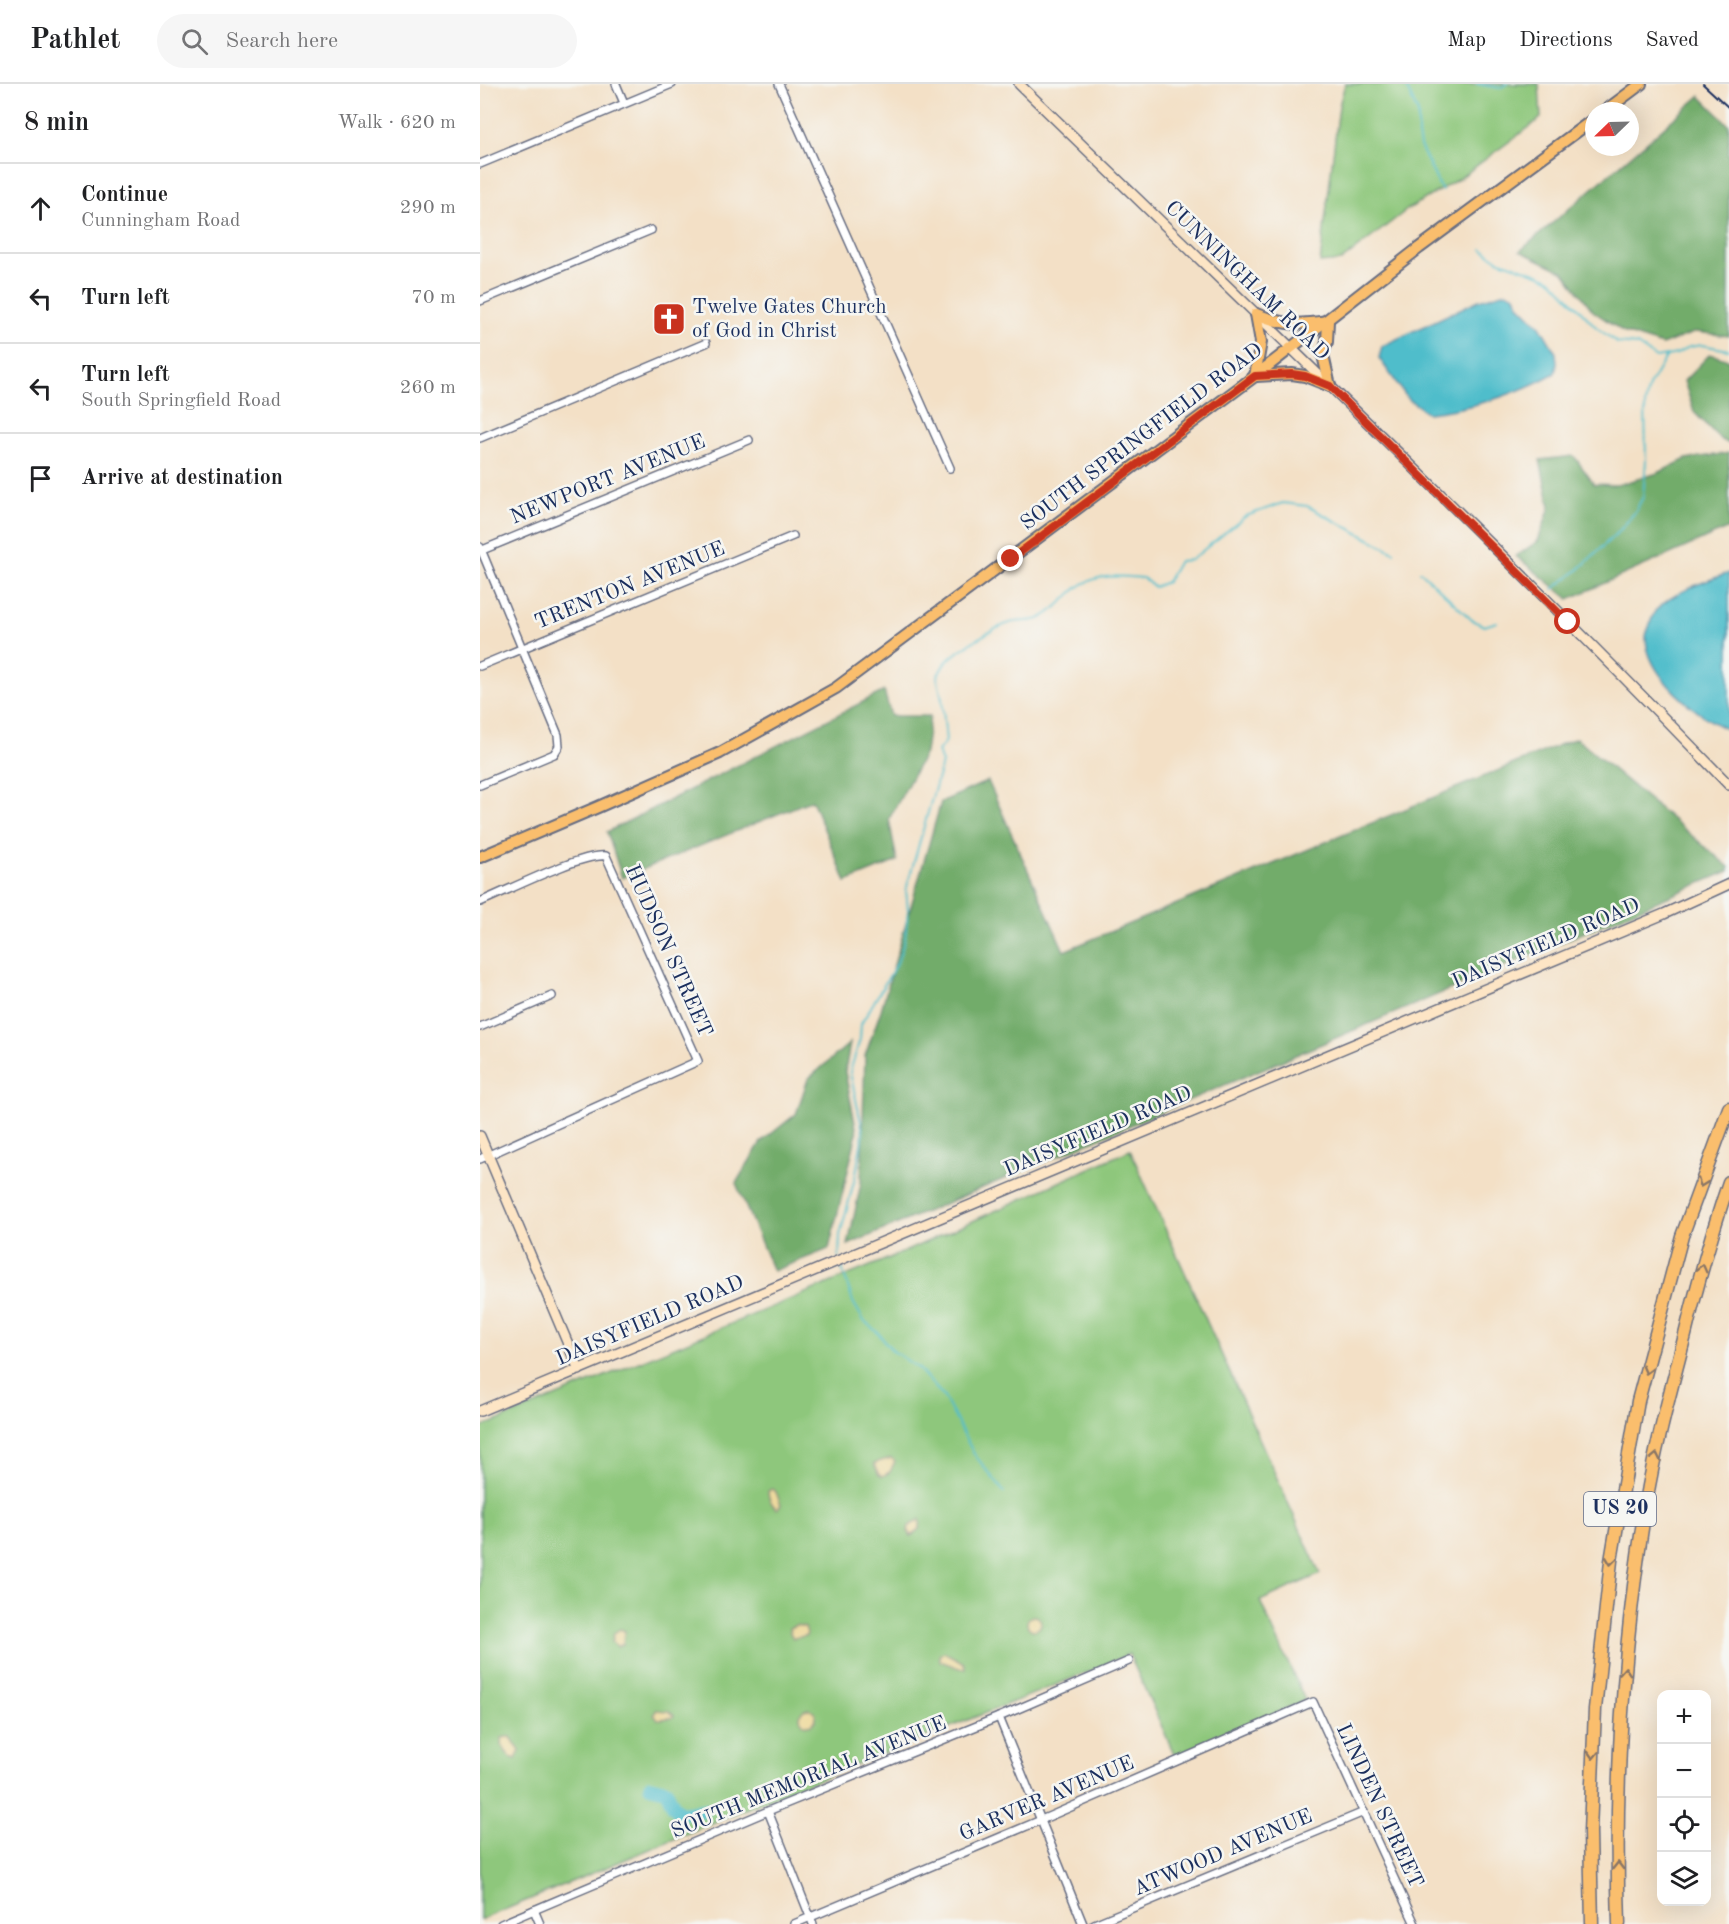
<!DOCTYPE html>
<meta charset="utf-8">
<style>
:root{--surface:#fff;--page:#f6f6f6;--text:#202124;--muted:#757577;--line:#e0e0e0}
body{margin:0;font-family:"Old Standard TT",serif;background:var(--page);color:var(--text)}
.controls{position:absolute;right:18px;bottom:18px;display:grid;overflow:hidden;border-radius:12px;box-shadow:0 6px 24px #0002}
.controls button{width:54px;height:54px;display:grid;place-items:center;padding:0;border:0;border-bottom:2px solid var(--line);background:var(--surface);color:var(--text);font:30px sans-serif}
.compass{position:absolute;left:1105px;top:18px;width:54px;height:54px;border-radius:50%;background:var(--surface);box-shadow:0 6px 24px #0002;rotate:247deg}
.stop{position:absolute;width:18px;height:18px;margin:-14px;border:4px solid #c8321e;border-radius:50%;background:#fff}
.stop.end{background:#c8321e;border-color:#fff;box-shadow:0 2px 6px #0008}
.list{margin:0;padding:0;list-style:none}
h2{display:flex;justify-content:space-between;align-items:center;height:78px;margin:0;padding:0 24px;font-size:26px}
h2 small{font-size:20px;font-weight:400;color:var(--muted)}
.list li{display:grid;grid-template-columns:39px 1fr auto;gap:18px;align-items:center;box-sizing:border-box;height:90px;padding:0 24px;border-top:2px solid var(--line)}
.list b{display:block;font-size:22px;white-space:nowrap}
.list p{margin:0;font-size:20px;white-space:nowrap;color:var(--muted)}
.list em{font-size:20px;font-style:normal;color:var(--muted)}
.icon{flex:none;width:33px;height:33px;fill:none;stroke:currentColor;stroke-width:2;stroke-linecap:round;stroke-linejoin:round}
.map{position:relative;flex:none;width:1249px;height:1840px;overflow:hidden}
header{display:flex;align-items:center;gap:36px;box-sizing:border-box;height:84px;padding:0 30px;background:var(--surface);border-bottom:2px solid var(--line)}
header strong{font-size:28px}
nav{display:flex;gap:33px;margin-inline-start:auto;font-size:21px}
.search{width:420px;height:54px;background:var(--page);display:flex;align-items:center;gap:15px;box-sizing:border-box;padding:0 21px;border-radius:33px;color:var(--muted);font-size:22px}
main{display:flex}
aside{flex:1;background:var(--surface)}
.map>svg:first-child{display:block}
.green{fill:#8ec77b;stroke:#547b6c;stroke-width:1.5}
.forest{fill:#72ac6b;stroke:#466e64;stroke-width:1.5}
.sand{fill:#eeda9e;stroke:#84847e;stroke-width:1.5}
.water{fill:#50bdcb;stroke:#367694;stroke-width:1.5}
.lines{fill:none;stroke-linecap:round;stroke-linejoin:round}
.stream{stroke:#50bdcb;stroke-width:2}
.river{stroke:#50bdcb;stroke-width:14}
.street-casing{stroke:#676d82;stroke-width:10}
.secondary-casing{stroke:#676d82;stroke-width:12}
.primary-casing{stroke:#676d82;stroke-width:14}
.highway-casing{stroke:#676d82;stroke-width:15}
.street{stroke:#fff;stroke-width:7}
.secondary{stroke:#fde5c5;stroke-width:9}
.primary{stroke:#fabe6d;stroke-width:10}
.highway{stroke:#fabe6d;stroke-width:12}
.rail{stroke:#1b2f5e;stroke-width:2}
.oneway{stroke:#8a7666}
.route{stroke:#c8321e;stroke-width:8}
.labels{text-anchor:middle;dominant-baseline:central;stroke-width:5;stroke-linejoin:round;paint-order:stroke}
.shield{fill:#f6f6f2;stroke:#5d6b8a;stroke-width:1.5}
.shield-label{font-size:20px;font-weight:bold;fill:#1b2f5e}
.street-label{font-size:21px;fill:#1b2f5e;stroke:#f6f6f2}
.poi-label{font-size:21px;fill:#1b2f5e;stroke:#f6f6f2;text-anchor:start}
</style>
<header>
<strong>Pathlet</strong>
<div class="search"><svg class="icon" aria-label="search" viewBox="0 0 24 24"><circle cx="10" cy="10" r="6"/><path d="M15 15l6 6"/></svg>Search here</div>
<nav><a>Map</a><a>Directions</a><a>Saved</a></nav>
</header>
<main>
<aside>
<h2>8 min<small>Walk · 620 m</small></h2>
<ul class="list">
<li><svg class="icon" aria-label="ahead" viewBox="0 0 24 24"><path d="M12 20V5M6 11l6-6 6 6"/></svg><div><b>Continue</b><p>Cunningham Road</p></div><em>290 m</em></li>
<li><svg class="icon" aria-label="left" viewBox="0 0 24 24"><path d="M17 20v-9H6M10 6l-5 5 5 5"/></svg><div><b>Turn left</b></div><em>70 m</em></li>
<li><svg class="icon" aria-label="left" viewBox="0 0 24 24"><path d="M17 20v-9H6M10 6l-5 5 5 5"/></svg><div><b>Turn left</b><p>South Springfield Road</p></div><em>260 m</em></li>
<li><svg class="icon" aria-label="arrive" viewBox="0 0 24 24"><path d="M6 21V4h12l-3 4 3 4H6"/></svg><div><b>Arrive at destination</b></div></li>
</ul>
</aside>
<div class="map">
<svg width="1249" height="1840" viewBox="0 0 1249 1840">
<rect width="100%" height="100%" fill="#f6f6f2"/>
<filter id="ink" filterUnits="userSpaceOnUse"><feTurbulence type="fractalNoise" baseFrequency=".0167" numOctaves="2"/><feDisplacementMap in="SourceGraphic" scale="12" xChannelSelector="R" yChannelSelector="G"/><feConvolveMatrix kernelMatrix="1 2 1 2 8 2 1 2 1" color-interpolation-filters="sRGB"/></filter>
<filter id="wash" filterUnits="userSpaceOnUse"><feTurbulence type="fractalNoise" baseFrequency=".008" numOctaves="4" result="noise"/><feDisplacementMap in="SourceGraphic" scale="24" xChannelSelector="R" yChannelSelector="G"/><feGaussianBlur stdDeviation="1.35" result="paint"/><feColorMatrix in="noise" values="0 0 0 0 0 0 0 0 0 0 0 0 0 0 0 0 0 1.4 0 .05"/><feComposite in="paint" operator="in"/></filter>
<g filter="url(#wash)">
<rect width="100%" height="100%" fill="#f3e0c6"/>
<g class="green">
<path d="M865,0h194l2,34 -81,60 -52,31 -67,52 -21,2 19,-157z"/>
<path d="M650,1066l190,424 -60,27 45,99 -129,58 -47,-104 -36,16 -328,131 -285,119v-492l424,-176z"/>
</g>
<g class="forest">
<path d="M1220,12l29,29v211l-33,-4 -34,13 -37,-12 -32,-22 -29,-39 -44,-21z"/>
<path d="M1230,270l19,6v84l-9,-5 -26,-27 -10,-31z"/>
<path d="M1249,369v75l-160,71 -53,-43 22,-15 12,-34 -10,-47 34,-4 20,28 23,1 41,-12 28,-14z"/>
<path d="M404,607l7,25h39l-5,37 -36,66 8,42 -51,21 -34,-82 -190,78 -15,-46z"/>
<path d="M1096,654l153,129v4l-881,374 13,-62 4,-127 16,-46 60,-208 47,-21 76,170z"/>
<path d="M370,959l-5,29 12,61 -28,116 -56,22 -37,-88 25,-41 35,-28 12,-35z"/>
</g>
<g class="sand">
<path d="M411,1374l4,3 -5,11 -7,4 -4,-1 -5,-12z"/>
<path d="M292,1405l4,3 5,13 -4,4c-6,-5 -9,-10 -9,-18z"/>
<path d="M440,1435v9l-9,8 -3,-5 1,-5z"/>
<circle cx="554" cy="1539" r="7"/>
<path d="M316,1541l9,2 2,6 -1,3 -13,2 -3,-5 -1,-5z"/>
<path d="M140,1545l5,2 -2,13 -5,3 -6,-5 2,-9z"/>
<path d="M464,1568l20,11 1,5h-6l-19,-7v-7z"/>
<circle cx="328" cy="1633" r="8"/>
<path d="M176,1626l13,1 5,5 -3,2 -13,1 -4,-4z"/>
<path d="M27,1653h4l9,14 -4,8 -6,-2 -9,-12 1,-7z"/>
</g>
<g class="water">
<path d="M1026,208l9,4 5,10 20,20 16,27 1,11 -2,9c-40,22 -82,35 -127,40l-20,-14 -29,-41 3,-12 97,-46z"/>
<path d="M1249,489v157c-32,-13 -83,-55 -83,-93 0,-4 3,-9 4,-13 1,-4 3,-9 5,-13 18,-19 50,-30 74,-38z"/>
</g>
<g class="lines">
<g class="stream">
<path d="M925,0l13,29v22l2,11 22,45"/>
<path d="M997,0l23,4 7,-4"/>
<path d="M1002,165l16,11 43,15 12,6 42,45 22,17 20,2 19,13 21,-4 12,-7 13,-2 27,5"/>
<path d="M940,487l52,49 12,6 13,-4"/>
<path d="M1073,505l25,-19 42,-40 15,-18 8,-15 3,-36 -1,-57 4,-18 17,-29"/>
<path d="M359,1173l1,-22 16,-61 7,-42 -13,-60 10,-33 1,-15 36,-61 8,-24 3,-29 -2,-20 36,-127 -4,-12 8,-10 -4,-42 -5,-22c3,-5 6,-12 10,-16 12,-12 46,-33 63,-38 10,-3 21,0 31,-5 14,-7 24,-20 36,-30 19,-15 44,-12 66,-10l11,9 13,-5 12,-21 12,-1 55,-44 37,-13 24,3 87,46"/>
<path d="M360,1178l13,40 11,19 12,10 17,20 25,17 26,29 30,57 30,38"/>
</g>
<path class="river" d="M170,1702l16,4 8,17 6,6 24,-3"/>
</g>
</g>
<g filter="url(#ink)">
<g class="lines">
<g class="street-casing">
<g id="street">
<path d="M136,0l8,19"/>
<path d="M299,0l171,384"/>
<path d="M0,80l192,-80"/>
<path d="M0,217l171,-71"/>
<path d="M0,354l226,-95"/>
<path d="M0,463l78,188 1,11 -5,8 -74,31"/>
<path d="M0,467l269,-111"/>
<path d="M0,582l313,-130"/>
<path d="M0,818c27,-11 101,-49 126,-46l92,205 -218,98"/>
<path d="M0,943l72,-31"/>
<path d="M519,1633l84,207"/>
<path d="M288,1727l45,113"/>
<path d="M54,1826l6,14"/>
<path d="M21,1840l267,-113 231,-94 130,-56"/>
<path d="M314,1840l247,-104 272,-118 102,222"/>
<path d="M614,1840l270,-112"/>
</g>
</g>
<g class="secondary-casing">
<g id="secondary">
<path d="M539,0c239,232 479,462 710,701"/>
<path d="M0,1052l99,234"/>
<path d="M0,1327l1184,-497 65,-30"/>
</g>
</g>
<g class="primary-casing">
<g id="primary">
<path d="M1125,27l36,-27"/>
<path d="M776,230c31,12 40,11 72,7l-1,21 -4,13 7,31"/>
<path d="M775,292l6,-34 -5,-28"/>
<path d="M776,292l36,-2 13,2 25,10"/>
<path d="M0,773l118,-50 122,-54 116,-65 419,-312 164,-128 175,-129"/>
</g>
</g>
<g class="highway-casing">
<g id="highway">
<path d="M1112,1840l-2,-92 5,-123 16,-148 27,-160 44,-165 47,-128"/>
<path d="M1139,1840c-5,-141 4,-282 27,-421 9,-55 24,-110 38,-164 13,-53 27,-105 45,-157"/>
</g>
</g>
<use href="#street" class="street"/>
<use href="#secondary" class="secondary"/>
<use href="#primary" class="primary"/>
<use href="#highway" class="highway"/>
<path class="rail" d="M1223,0l26,24"/>
</g>
<defs><path id="oneway-chevron" d="M-2-3.5L2.5 0L-2 3.5" fill="none" stroke-width="1.6" stroke-linecap="round" stroke-linejoin="round" transform="scale(1.5)"/></defs>
<g class="oneway">
<use href="#oneway-chevron" transform="translate(1222 1099) rotate(110)"/>
<use href="#oneway-chevron" transform="translate(1222 1184) rotate(-76)"/>
<use href="#oneway-chevron" transform="translate(1167 1286) rotate(105)"/>
<use href="#oneway-chevron" transform="translate(1176 1373) rotate(-78)"/>
<use href="#oneway-chevron" transform="translate(1131 1477) rotate(98)"/>
<use href="#oneway-chevron" transform="translate(1145 1587) rotate(-86)"/>
<use href="#oneway-chevron" transform="translate(1113 1671) rotate(92)"/>
<use href="#oneway-chevron" transform="translate(1138 1782) rotate(-89)"/>
</g>
</g>
<g class="lines" filter="url(#ink)">
<path class="route" d="M531,475l244,-183 37,-2 13,2 25,10 238,236"/>
</g>
<defs>
<g id="church-square" transform="scale(1.725)"><rect x="-9" y="-9" width="18" height="18" rx="4" fill="#c8321e" stroke="#f6f6f2"/><path d="M-1.2-6h2.4v3.5h3.3v2.4h-3.3V6h-2.4V-.1h-3.3v-2.4h3.3Z" fill="#fff"/></g>
</defs>
<g fill-rule="evenodd">
<use href="#church-square" x="189" y="235"/>
</g>
<g class="labels">
<rect class="shield" x="1104" y="1408" width="72" height="34" rx="4.5"/>
<g class="shield-label">
<text x="1140" y="1425">US 20</text>
</g>
<g class="street-label">
<text transform="translate(767 197) rotate(44)">CUNNINGHAM ROAD</text>
<text transform="translate(662 353) rotate(-37)">SOUTH SPRINGFIELD ROAD</text>
<text transform="translate(128 396) rotate(-22)">NEWPORT AVENUE</text>
<text transform="translate(150 502) rotate(-22)">TRENTON AVENUE</text>
<text transform="translate(1066 860) rotate(-23)">DAISYFIELD ROAD</text>
<text transform="translate(188 867) rotate(66)">HUDSON STREET</text>
<text transform="translate(618 1048) rotate(-23)">DAISYFIELD ROAD</text>
<text transform="translate(170 1237) rotate(-23)">DAISYFIELD ROAD</text>
<text transform="translate(329 1694) rotate(-22)">SOUTH MEMORIAL AVENUE</text>
<text transform="translate(567 1715) rotate(-23)">GARVER AVENUE</text>
<text transform="translate(899 1722) rotate(65)">LINDEN STREET</text>
<text transform="translate(743 1769) rotate(-23)">ATWOOD AVENUE</text>
</g>
<g class="poi-label">
<text x="212" y="223">Twelve Gates Church<tspan x="212" dy="24">of God in Christ</tspan></text>
</g>
</g>
</svg>
<div class="controls">
<button>+</button>
<button>−</button>
<button><svg class="icon" aria-label="locate" viewBox="0 0 24 24"><circle cx="12" cy="12" r="6"/><path d="M12 2v4M12 18v4M2 12h4M18 12h4"/></svg></button>
<button><svg class="icon" aria-label="layers" viewBox="0 0 24 24"><path d="M12 4l9 5-9 5-9-5zM3 14l9 5 9-5"/></svg></button>
</div>
<svg class="compass" viewBox="-18 -18 36 36"><path d="M0-13l5 13h-10z" fill="#e53935"/><path d="M0 13l5-13h-10z" fill="#757577"/></svg>
<div class="stop" style="left:1088px;top:538px"></div>
<div class="stop end" style="left:531px;top:475px"></div>
</div>
</main>
